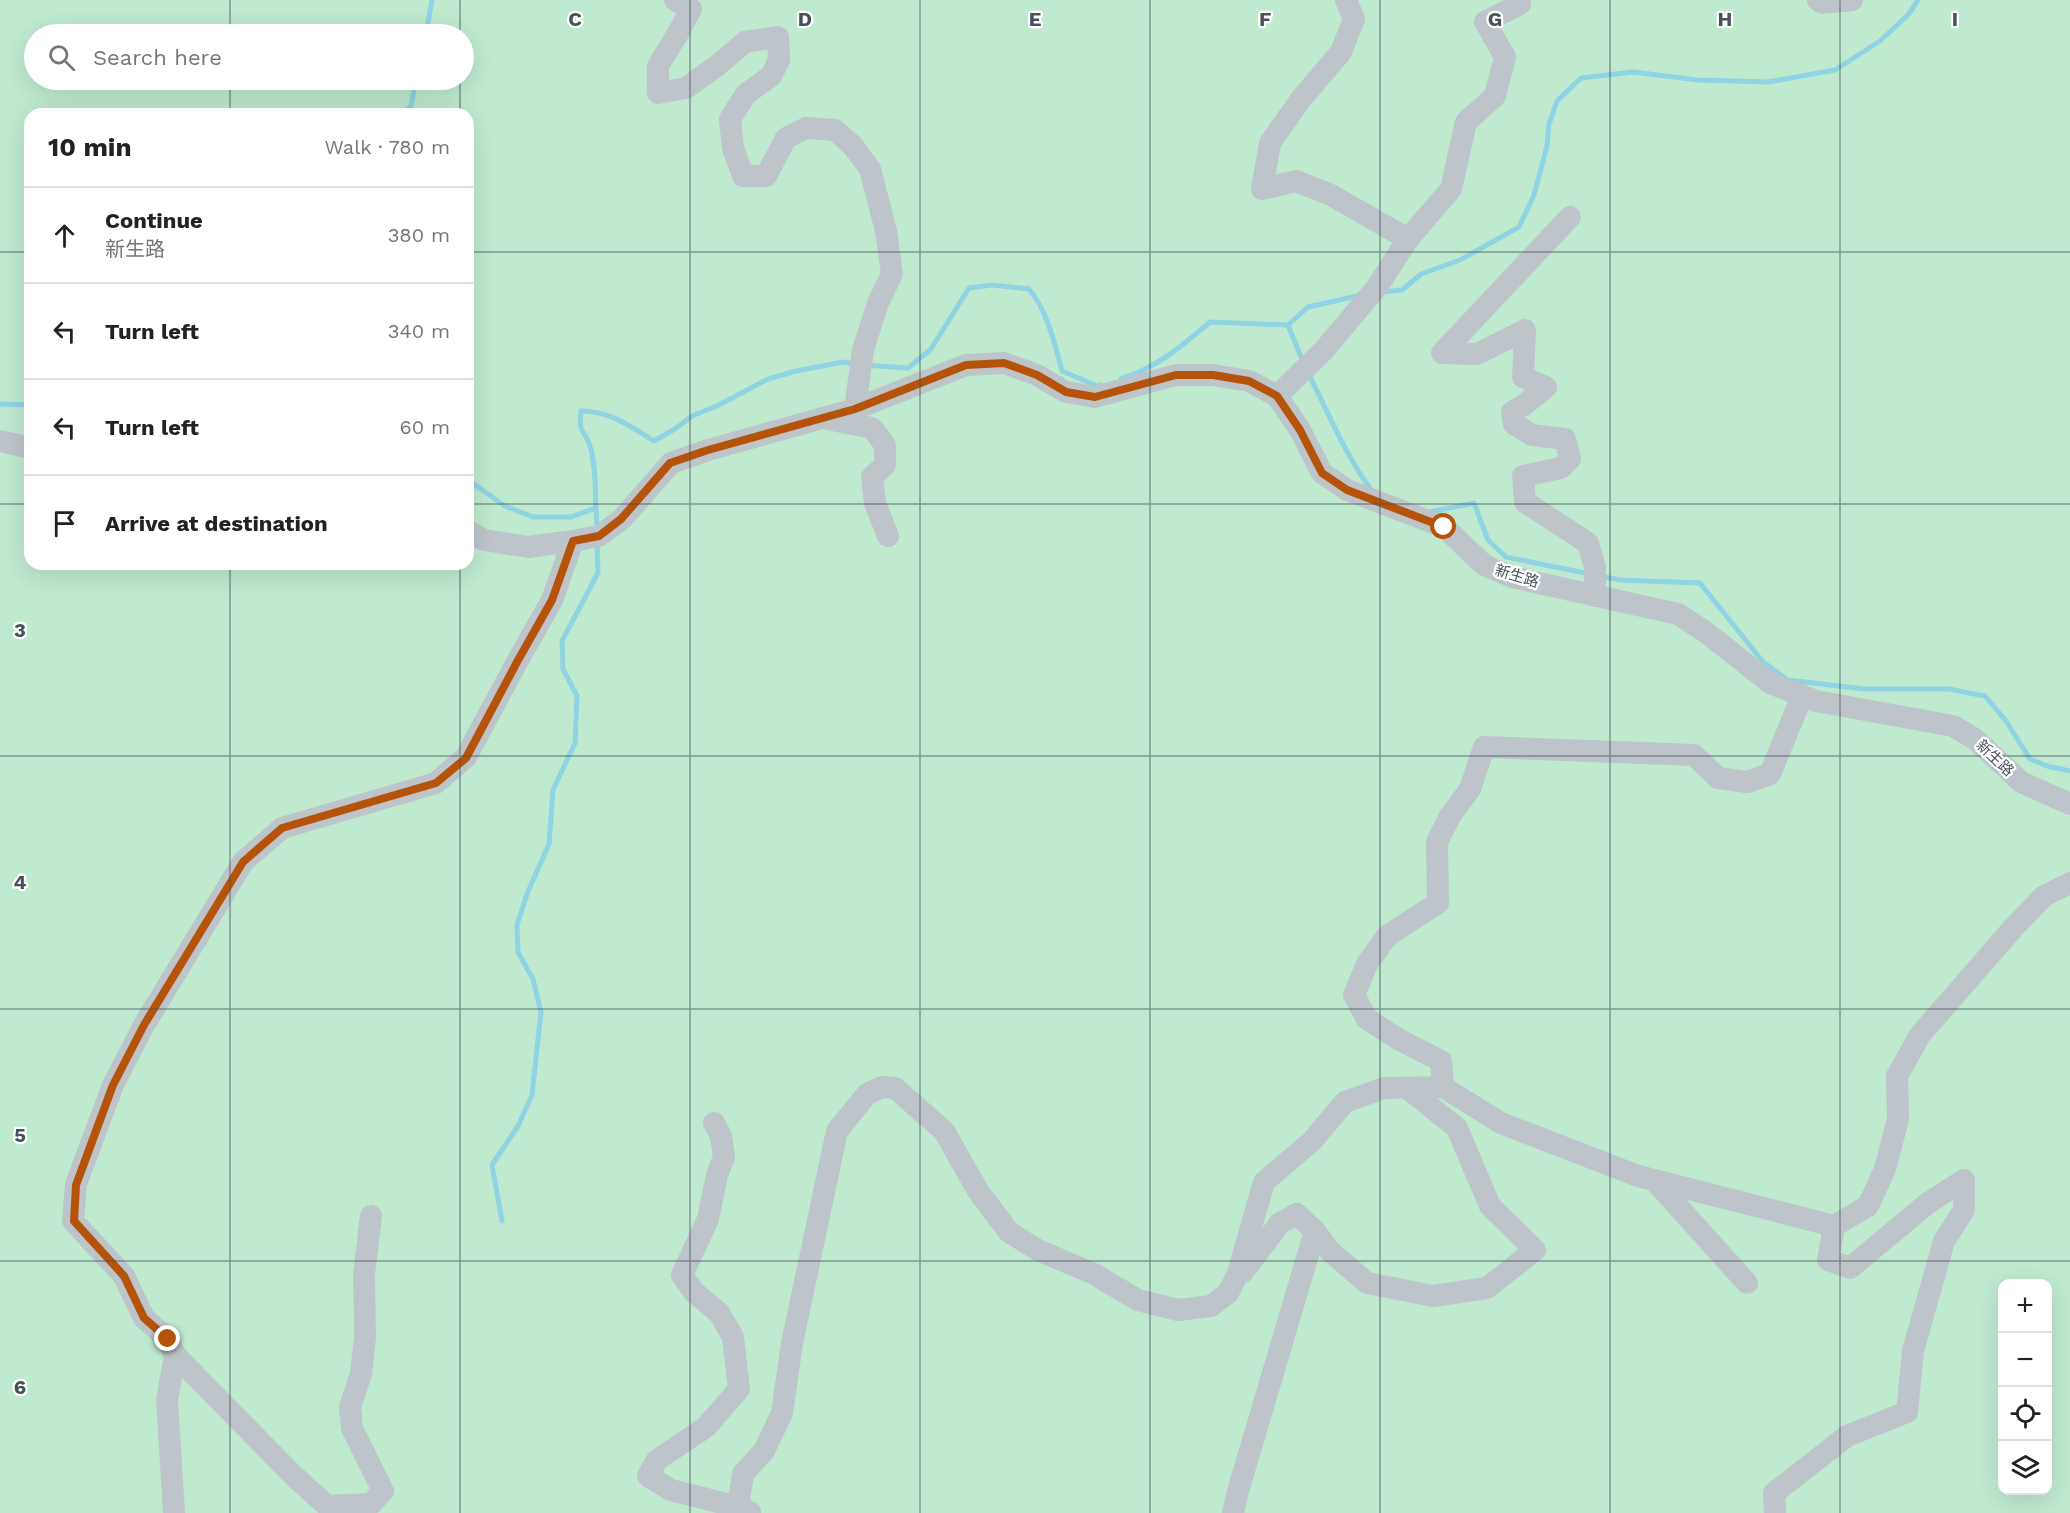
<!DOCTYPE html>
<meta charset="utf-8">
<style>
:root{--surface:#fff;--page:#f2f2f2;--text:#222;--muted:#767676;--line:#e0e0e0}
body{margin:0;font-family:"Work Sans","Noto Sans TC",sans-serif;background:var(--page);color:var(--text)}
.controls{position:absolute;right:18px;bottom:18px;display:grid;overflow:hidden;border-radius:12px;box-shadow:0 6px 24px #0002}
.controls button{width:54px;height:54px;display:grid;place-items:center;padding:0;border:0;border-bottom:2px solid var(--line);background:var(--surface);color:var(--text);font:30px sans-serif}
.stop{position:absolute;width:18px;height:18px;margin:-14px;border:4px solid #b45309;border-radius:50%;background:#fff}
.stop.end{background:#b45309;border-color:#fff;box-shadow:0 2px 6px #0008}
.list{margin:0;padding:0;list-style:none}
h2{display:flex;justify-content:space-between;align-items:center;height:78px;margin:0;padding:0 24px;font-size:26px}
h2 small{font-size:20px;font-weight:400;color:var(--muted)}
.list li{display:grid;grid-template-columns:39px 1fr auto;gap:18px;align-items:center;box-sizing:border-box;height:96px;padding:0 24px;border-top:2px solid var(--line)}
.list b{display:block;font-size:22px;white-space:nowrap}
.list p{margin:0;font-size:20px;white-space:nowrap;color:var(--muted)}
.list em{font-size:20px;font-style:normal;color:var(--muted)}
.icon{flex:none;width:33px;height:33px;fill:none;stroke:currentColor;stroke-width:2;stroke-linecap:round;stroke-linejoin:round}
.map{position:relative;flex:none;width:2070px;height:1513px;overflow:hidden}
.search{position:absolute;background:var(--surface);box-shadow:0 6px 24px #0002;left:24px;top:24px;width:450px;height:66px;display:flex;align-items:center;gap:15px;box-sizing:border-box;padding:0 21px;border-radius:33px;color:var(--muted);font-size:22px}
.panel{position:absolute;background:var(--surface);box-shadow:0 6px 24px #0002;left:24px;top:108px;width:450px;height:462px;border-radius:18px}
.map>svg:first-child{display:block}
.green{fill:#bfead0;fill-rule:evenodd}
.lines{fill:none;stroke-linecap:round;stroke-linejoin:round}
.stream{stroke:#90d3e3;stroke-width:5}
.minor{stroke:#bdc5cb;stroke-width:22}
.route{stroke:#b45309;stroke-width:8}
.grid{fill:none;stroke:#475159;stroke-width:1.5;stroke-opacity:0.55}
.labels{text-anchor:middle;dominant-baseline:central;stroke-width:4.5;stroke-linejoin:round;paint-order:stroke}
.street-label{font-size:15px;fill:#475159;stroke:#fff}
.grid-label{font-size:20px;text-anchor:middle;font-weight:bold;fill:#475159;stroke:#fff;stroke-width:4.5;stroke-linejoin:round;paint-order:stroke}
</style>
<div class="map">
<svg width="2070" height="1513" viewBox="0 0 2070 1513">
<rect width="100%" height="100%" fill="#f0eeee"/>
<path class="green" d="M0,0h2070v1513h-2070zM34,34h430v46h-430zM30,114h438v450h-438zM2002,1284h46v206h-46z"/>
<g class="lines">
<g class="stream">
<path d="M426,34l6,-34"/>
<path d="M402,114l9,-8 5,-26"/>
<path d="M1382,292l20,-2 19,-16 39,-14 59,-33 15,-32 13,-49 2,-22 8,-23 24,-23 52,-6 65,8 70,2 67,-12 45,-29 28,-26 10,-15"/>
<path d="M1288,325l20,-18 53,-12"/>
<path d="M865,365l43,3 23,-19 38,-61 23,-3 37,4c19,23 25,53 33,82l35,15 3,-1"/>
<path d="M1308,373c20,39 37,82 64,118"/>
<path d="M1121,379c35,-11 61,-33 89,-57l78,3 15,37"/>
<path d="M0,404l30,1"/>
<path d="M468,480l37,26 28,11h38l25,-9c-1,-20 0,-43 -6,-62 -6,-18 -12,-12 -9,-35 29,0 49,15 73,30l21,-12 17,-13 25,-10 51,-27 28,-8 47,-9 13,2"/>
<path d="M596,508l1,23"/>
<path d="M1430,512l44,-9 14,37 18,17 84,17"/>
<path d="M1599,576l21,4 80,3 63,79 25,18 76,9h85l36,7 21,25 24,38 17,7 23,5"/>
<path d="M502,1221l-10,-56 26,-39 14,-31 9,-83 -8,-33 -15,-27 -1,-27 10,-31 22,-50 4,-54 22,-47 2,-47 -14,-27 -1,-28 36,-68 -1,-30"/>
</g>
<g class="minor">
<path d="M675,0l16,9 -14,26 -19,31v27l28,-5 32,-23 27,-23 33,-5 1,23 -8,16 -25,18 -16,25 3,29 10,28h23l20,-38 20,-10 29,2 18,16 17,23 16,62 6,43 -14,29 -15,47 -8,59"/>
<path d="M1346,0l8,19 -13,33 -40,47 -31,44 -8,46 34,-8 35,14 77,44"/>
<path d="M1818,0l4,3 30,-3"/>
<path d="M1570,217l-128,136 35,1 48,-24 -2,47 23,10 -22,18 -12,7 2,12 18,11 33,4 5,20 -9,9 -38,8 2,26 63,41 7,24v29"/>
<path d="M1277,396l47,-46 53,-63 31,-48 43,-50 15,-67 29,-26 10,-39 -20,-35 35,-18v-4"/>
<path d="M827,419l45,9 13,17v20l-13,12 3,26 13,33"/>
<path d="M0,441l30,7"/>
<path d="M468,531l16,9 44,7 45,-6 26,-5 23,-17 49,-56 37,-13 147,-41 111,-44 38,-2 33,12 29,17 29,5 81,-22h37l36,6 28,15 23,34 22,43 25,17 97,37 40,38 28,12 166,37 29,19 63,50 46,18 137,25 22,13 46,43 49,22"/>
<path d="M1443,1087l-2,-26 -43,-22 -31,-20 -13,-24 13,-31 20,-28 51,-33 -1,-61 13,-26 20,-27 14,-42 210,8 24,23 29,4 23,-8 32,-78"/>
<path d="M714,1123l7,13 3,21 -7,18 -9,44 -26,56 11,16 26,22 14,24 6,52 -33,38 -49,33 -9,16 23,14 67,17 12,5"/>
<path d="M1654,1180l93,103"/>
<path d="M1243,1272l37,-49 17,-9 18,17"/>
<path d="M175,1355l118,120 34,31 3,7"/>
<path d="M327,1506l44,-2 12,-13 -31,-63 -2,-21 11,-33 4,-37 -1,-63 7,-58"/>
<path d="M738,1507l5,-33 21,-23 18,-38 10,-70 45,-212 30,-37 15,-7 13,1 49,43 34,60 31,41 29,18 56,24 44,26 40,10 33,-4 17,-13 10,-20 26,-91 48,-41 33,-39 39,-14 59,-1 58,36 137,53 196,50 34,-20 17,-37 13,-50 -1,-43 23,-41 94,-108 30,-31 26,-13"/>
<path d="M174,1513l-7,-113 8,-45 -7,-16 -24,-21 -20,-42 -51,-55 3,-37 37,-99 31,-60 99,-163 39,-34 154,-45 30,-26 51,-95 35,-62 21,-59"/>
<path d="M1233,1513l5,-22 77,-260 15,20 37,32 66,13 54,-8 48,-38 -45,-44 -33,-78 -50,-40"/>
<path d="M1775,1513l-1,-20 73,-57 60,-24 6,-61 31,-110 20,-31v-30l-36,23 -78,65 -22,-8 6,-34"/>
</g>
</g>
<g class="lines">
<path class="route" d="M168,1339l-24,-21 -20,-42 -50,-55 2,-36 37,-100 31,-60 99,-163 39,-34 154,-45 30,-25 51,-96 35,-62 21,-59 26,-5 22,-17 49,-56 38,-13 147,-41 111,-44 38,-2 33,12 29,17 29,5 81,-22h37l36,6 28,15 23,34 22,43 25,17 97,37"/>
</g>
<path class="grid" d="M230,0v34M460,0v34M690,0v1513M920,0v1513M1150,0v1513M1380,0v1513M1610,0v1513M1840,0v1513M230,80v34M460,80v34M0,252h30M468,252h1602M0,504h30M468,504h1602M230,564v949M460,564v949M0,756h2070M0,1009h2070M0,1261h2070"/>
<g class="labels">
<g class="street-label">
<text transform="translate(1517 576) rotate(17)">新生路</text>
<text transform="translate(1995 758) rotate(43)">新生路</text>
</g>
</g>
<g class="grid-label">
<text x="575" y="26">C</text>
<text x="805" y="26">D</text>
<text x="1035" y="26">E</text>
<text x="1265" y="26">F</text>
<text x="1495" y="26">G</text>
<text x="1725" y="26">H</text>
<text x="1955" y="26">I</text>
<text x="20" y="637">3</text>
<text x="20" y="889">4</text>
<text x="20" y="1142">5</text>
<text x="20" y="1394">6</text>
</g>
</svg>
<div class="controls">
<button>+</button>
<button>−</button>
<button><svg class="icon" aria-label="locate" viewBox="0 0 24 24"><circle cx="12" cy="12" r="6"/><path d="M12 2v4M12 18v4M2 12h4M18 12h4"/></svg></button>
<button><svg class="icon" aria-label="layers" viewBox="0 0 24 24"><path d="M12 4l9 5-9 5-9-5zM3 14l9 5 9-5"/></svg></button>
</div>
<div class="stop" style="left:1444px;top:527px"></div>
<div class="stop end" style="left:168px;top:1339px"></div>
<div class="search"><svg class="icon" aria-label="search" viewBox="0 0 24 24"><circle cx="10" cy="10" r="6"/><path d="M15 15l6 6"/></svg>Search here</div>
<section class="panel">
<h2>10 min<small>Walk · 780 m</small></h2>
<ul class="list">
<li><svg class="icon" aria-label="ahead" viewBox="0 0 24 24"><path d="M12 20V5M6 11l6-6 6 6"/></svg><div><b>Continue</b><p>新生路</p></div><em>380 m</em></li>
<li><svg class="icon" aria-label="left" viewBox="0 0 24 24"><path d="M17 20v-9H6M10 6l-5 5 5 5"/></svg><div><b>Turn left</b></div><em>340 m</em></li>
<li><svg class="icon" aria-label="left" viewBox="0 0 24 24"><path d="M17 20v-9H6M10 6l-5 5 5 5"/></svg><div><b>Turn left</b></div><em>60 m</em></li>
<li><svg class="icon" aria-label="arrive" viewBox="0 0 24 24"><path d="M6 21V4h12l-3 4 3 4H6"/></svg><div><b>Arrive at destination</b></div></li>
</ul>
</section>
</div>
